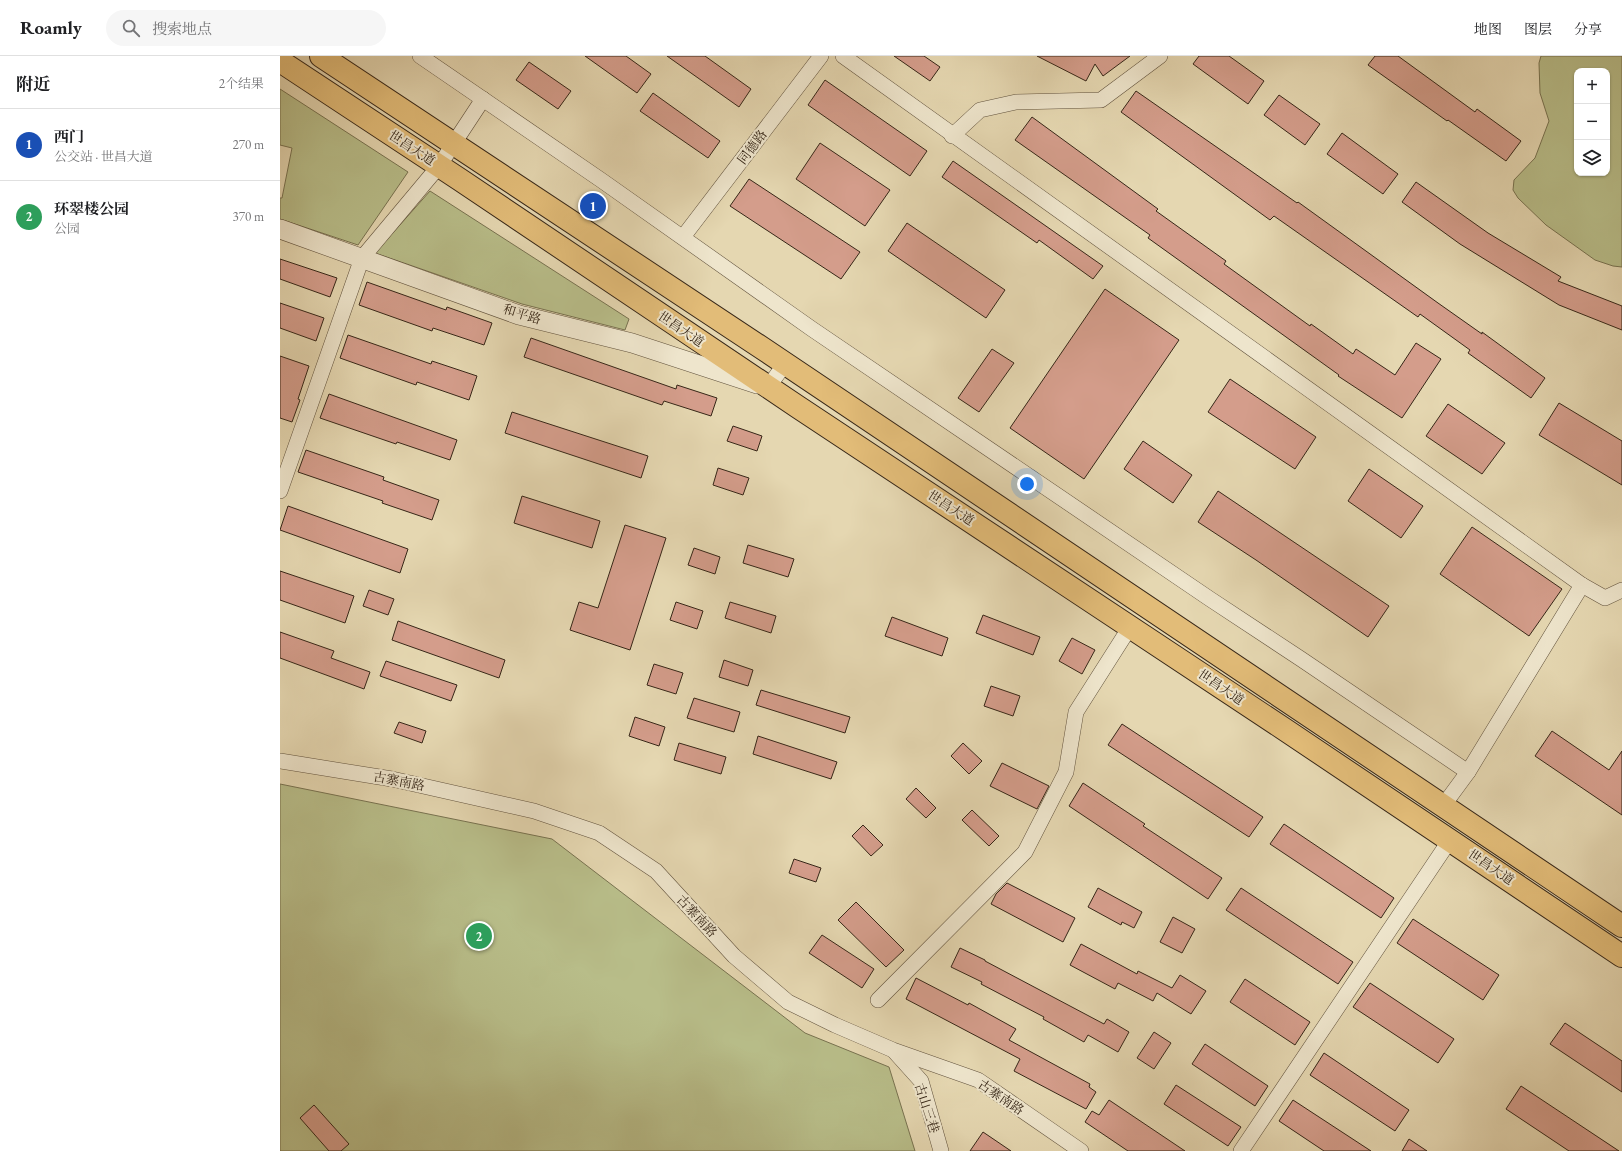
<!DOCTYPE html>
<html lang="zh">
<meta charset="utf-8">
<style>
:root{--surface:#fff;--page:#f6f6f6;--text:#202124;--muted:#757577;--line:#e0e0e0;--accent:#111827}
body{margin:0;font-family:"EB Garamond","Noto Serif SC",serif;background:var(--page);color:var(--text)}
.controls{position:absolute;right:12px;top:12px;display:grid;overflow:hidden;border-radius:8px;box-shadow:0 1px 3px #0004}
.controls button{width:36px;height:36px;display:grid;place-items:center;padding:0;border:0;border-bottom:1px solid var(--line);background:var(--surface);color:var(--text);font:20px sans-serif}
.you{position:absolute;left:747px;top:428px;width:14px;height:14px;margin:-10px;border:3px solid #fff;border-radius:50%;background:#1a73e8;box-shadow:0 0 0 6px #1a73e833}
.badge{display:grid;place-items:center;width:26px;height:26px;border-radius:50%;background:var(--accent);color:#fff;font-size:13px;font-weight:700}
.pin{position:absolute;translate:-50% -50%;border:2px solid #fff;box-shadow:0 1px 4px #0006}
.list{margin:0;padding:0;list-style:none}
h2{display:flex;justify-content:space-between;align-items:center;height:52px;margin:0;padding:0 16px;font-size:17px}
h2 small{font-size:13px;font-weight:400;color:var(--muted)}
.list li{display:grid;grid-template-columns:26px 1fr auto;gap:12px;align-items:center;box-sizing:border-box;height:72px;padding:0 16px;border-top:1px solid var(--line)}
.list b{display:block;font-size:15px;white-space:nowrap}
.list p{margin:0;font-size:13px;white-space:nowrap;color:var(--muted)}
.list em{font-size:13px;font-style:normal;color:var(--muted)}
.icon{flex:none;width:22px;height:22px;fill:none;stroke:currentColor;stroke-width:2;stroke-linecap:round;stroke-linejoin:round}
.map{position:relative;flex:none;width:1342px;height:1095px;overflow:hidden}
header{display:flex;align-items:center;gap:24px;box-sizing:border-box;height:56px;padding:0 20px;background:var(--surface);border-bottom:1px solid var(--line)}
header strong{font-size:19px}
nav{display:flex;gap:22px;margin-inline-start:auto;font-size:14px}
.search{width:280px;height:36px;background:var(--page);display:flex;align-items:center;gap:10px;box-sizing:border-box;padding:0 14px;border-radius:22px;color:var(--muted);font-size:15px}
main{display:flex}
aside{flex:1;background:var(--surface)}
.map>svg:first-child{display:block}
.green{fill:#b8bd89;stroke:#787250;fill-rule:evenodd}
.building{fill:#d49d8b;stroke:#372718}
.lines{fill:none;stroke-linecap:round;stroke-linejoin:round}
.minor-casing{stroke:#62533e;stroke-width:16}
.tertiary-casing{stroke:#62533e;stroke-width:20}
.primary-casing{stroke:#372718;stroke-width:24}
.minor{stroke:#eee5cc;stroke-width:15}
.tertiary{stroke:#eee5cc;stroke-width:19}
.primary{stroke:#e2bc78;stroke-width:22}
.labels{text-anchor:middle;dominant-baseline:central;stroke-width:4;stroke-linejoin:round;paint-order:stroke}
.street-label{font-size:13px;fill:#372718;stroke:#eee5cc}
</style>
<header>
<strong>Roamly</strong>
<div class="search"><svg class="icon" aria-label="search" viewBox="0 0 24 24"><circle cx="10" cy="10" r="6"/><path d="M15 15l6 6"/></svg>搜索地点</div>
<nav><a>地图</a><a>图层</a><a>分享</a></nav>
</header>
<main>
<aside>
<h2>附近<small>2个结果</small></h2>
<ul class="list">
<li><span class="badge" style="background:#1a4fb4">1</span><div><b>西门</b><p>公交站 · 世昌大道</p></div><em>270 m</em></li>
<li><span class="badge" style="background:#2e9e5b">2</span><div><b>环翠楼公园</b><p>公园</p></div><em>370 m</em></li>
</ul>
</aside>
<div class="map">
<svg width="1342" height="1095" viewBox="0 0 1342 1095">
<rect width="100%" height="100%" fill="#e5d7b1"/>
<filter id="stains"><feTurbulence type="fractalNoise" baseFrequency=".005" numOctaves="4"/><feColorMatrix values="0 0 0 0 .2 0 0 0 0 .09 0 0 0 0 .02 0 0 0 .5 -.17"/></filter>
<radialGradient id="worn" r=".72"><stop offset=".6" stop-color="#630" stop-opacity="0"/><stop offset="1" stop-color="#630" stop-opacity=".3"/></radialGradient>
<g class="green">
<path d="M1261,0h81v211l-9,-1 -18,-6 -49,-35 -28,-27 -5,-8 1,-10 21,-22 14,-37 -9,-28 -1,-30zM1297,15h30v102h-30z"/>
<path d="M0,33l128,83 -50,73 -78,-26v-21h2l10,-50 -12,-3z"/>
<path d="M150,135l199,128 -4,11 -103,-26 -147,-51z"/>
<path d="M0,728l272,55 253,194 84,34 26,84h-635z"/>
</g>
<g class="building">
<path d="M305,0h41l25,18 -14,19z"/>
<path d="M387,0h38l46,33 -12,18z"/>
<path d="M614,0h30l16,11 -10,14z"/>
<path d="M757,0h93l-27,20 -8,-12 -9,17z"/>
<path d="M919,0h30l35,25 -16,23 -55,-40z"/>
<path d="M1095,0h23l77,56 2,-3 44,32 -15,20 -58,-41 -1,1 -79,-56z"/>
<path d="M249,6l42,29 -13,18 -42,-29z"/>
<path d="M545,24l102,71 -17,25 -102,-71z"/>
<path d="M856,35l161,112 1,-1 140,101 44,31v-2l63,46 -14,20 -63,-45 2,-3 -50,-36 -2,3 -144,-101 -4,4 -149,-108z"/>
<path d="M373,37l67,48 -12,17 -68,-47z"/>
<path d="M999,39l41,29 -15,21 -41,-30z"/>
<path d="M752,61l126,92 -2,2 70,50 -2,3 86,62 1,-2 42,30 3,-5 39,26 21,-32 25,16 -39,59 -64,-42 1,-1 -191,-137 2,-3 -135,-95z"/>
<path d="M1062,77l56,41 -15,20 -56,-40z"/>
<path d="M540,87l70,47 -25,36 -69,-47z"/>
<path d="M673,105l150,105 -10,13 -54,-39 -2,3 -95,-66z"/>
<path d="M469,123l111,73 -19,27 -111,-73z"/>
<path d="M1136,126l72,51 73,44 -3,4 64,25v24l-63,-25 -99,-61 -58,-42z"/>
<path d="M627,167l98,67 -19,28 -98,-67z"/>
<path d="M0,203l57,19 -7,19 -50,-18z"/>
<path d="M87,226l79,28 1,-3 45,16 -8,22 -51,-17 -1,3 -73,-26z"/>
<path d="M825,233l74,51 -95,139 -74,-51z"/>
<path d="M0,247l44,15 -8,23 -36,-13z"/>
<path d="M68,279l83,29 1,-3 45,15 -8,24 -52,-18 -1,3 -76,-27z"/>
<path d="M251,282l145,51 1,-4 40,13 -6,18 -47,-15 -2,4 -138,-48z"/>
<path d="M712,293l22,14 -35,49 -21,-14z"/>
<path d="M0,300l29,10 -11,33 2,1 -8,22 -12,-4z"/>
<path d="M950,323l86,58 -21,32 -87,-57z"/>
<path d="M49,338l128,46 -7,20 -53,-18 -1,2 -76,-26z"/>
<path d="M1279,347l63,38v44l-83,-50z"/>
<path d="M1168,348l57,39 -23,31 -56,-38z"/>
<path d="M232,356l136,44 -7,22 -136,-45z"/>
<path d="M453,370l29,10 -5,15 -30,-10z"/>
<path d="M863,385l49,34 -19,28 -49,-34z"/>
<path d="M26,394l78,27 -1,3 56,20 -7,20 -50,-17 1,-2 -85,-29z"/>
<path d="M438,412l31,10 -6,17 -30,-10z"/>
<path d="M1089,413l54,37 -22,32 -53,-37z"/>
<path d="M938,435l171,115 -21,31 -112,-77 -58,-38z"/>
<path d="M242,440l78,25 -8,27 -78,-25z"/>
<path d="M8,450l120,43 -8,24 -120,-43z"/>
<path d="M345,469l41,13 -36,112 -60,-20 9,-28 19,6z"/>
<path d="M1192,471l90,62 -33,47 -89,-62z"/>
<path d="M468,489l46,14 -6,18 -45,-14z"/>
<path d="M414,492l26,9 -5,17 -27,-9z"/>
<path d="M0,515l74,25 -9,27 -65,-23z"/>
<path d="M89,534l25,9 -6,16 -25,-9z"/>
<path d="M396,546l27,9 -6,18 -27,-9z"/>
<path d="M450,546l46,14 -5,17 -46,-15z"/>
<path d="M703,559l57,22 -7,18 -57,-22z"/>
<path d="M612,561l56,21 -6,18 -57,-20z"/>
<path d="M118,565l107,39 -6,18 -107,-38z"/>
<path d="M0,576l54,19 -3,7 39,14 -6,17 -84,-31z"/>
<path d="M792,582l23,12 -13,24 -23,-13z"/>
<path d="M444,604l29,10 -5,16 -29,-9z"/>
<path d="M106,605l71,24 -6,16 -71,-25z"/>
<path d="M374,608l29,9 -7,21 -29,-9z"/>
<path d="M711,630l29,10 -7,20 -29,-10z"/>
<path d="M481,634l89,27 -5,16 -89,-28z"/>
<path d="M414,642l46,14 -6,20 -47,-14z"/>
<path d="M355,661l30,10 -6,19 -30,-10z"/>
<path d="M119,666l27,9 -4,12 -28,-10z"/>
<path d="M842,668l141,93 -14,20 -141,-92z"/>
<path d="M1272,675l57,39 13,-19v64l-87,-59z"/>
<path d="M478,680l79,26 -6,17 -78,-25z"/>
<path d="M399,687l47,14 -5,17 -47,-14z"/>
<path d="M683,687l19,18 -13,13 -18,-18z"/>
<path d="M722,707l47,23 -12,23 -47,-23z"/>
<path d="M803,727l62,41 -2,2 79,52 -14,21 -139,-93z"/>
<path d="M636,732l20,20 -10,10 -20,-19z"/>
<path d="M692,754l27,26 -10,10 -27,-26z"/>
<path d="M1004,768l110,74 -13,20 -111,-74z"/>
<path d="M583,769l20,20 -12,11 -19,-20z"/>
<path d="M514,803l27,9 -5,14 -27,-9z"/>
<path d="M727,827l68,35 -12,24 -72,-38 5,-10z"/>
<path d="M818,832l44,24 -8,16 -12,-6 -1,3 -33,-18z"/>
<path d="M961,832l112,74 -15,22 -112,-74z"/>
<path d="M576,846l48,48 -18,17 -48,-47z"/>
<path d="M893,861l22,12 -13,24 -22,-11z"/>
<path d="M1133,863l86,56 -16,25 -86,-57z"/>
<path d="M542,879l52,34 -12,19 -53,-35z"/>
<path d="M801,888l56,30 1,-3 34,17 8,-13 26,16 -15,23 -34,-21 -4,8 -35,-18 -3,6 -45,-24z"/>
<path d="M680,892l25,12v1l119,63 3,-5 22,13 -11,20 -30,-17 -4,7 -41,-23 1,-2 -63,-33 1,-2 -31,-15z"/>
<path d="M636,922l52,27 1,-2 47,26 -7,11 81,44 -1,3 7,5 -10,17 -72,-38 6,-12 -114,-60z"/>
<path d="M965,923l65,43 -15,23 -65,-43z"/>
<path d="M1090,927l84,56 -16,24 -85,-56z"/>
<path d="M1285,967l57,38v31l-72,-48z"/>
<path d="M874,976l17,11 -17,26 -17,-11z"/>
<path d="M925,988l63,42 -13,20 -63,-42z"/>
<path d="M1044,997l85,57 -14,21 -85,-56z"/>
<path d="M896,1029l65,42 -13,19 -64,-42z"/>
<path d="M1241,1030l98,65h-50l-63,-42z"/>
<path d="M829,1044l76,51h-57l-43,-29 7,-11 7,4z"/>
<path d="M1013,1044l78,51h-47l-45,-30z"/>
<path d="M34,1049l35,39 -8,7h-12l-29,-33z"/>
<path d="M703,1076l28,19h-41z"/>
<path d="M1129,1083l18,12h-25z"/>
</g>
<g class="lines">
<g class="minor-casing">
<g id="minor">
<path d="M140,0l181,124 211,149 398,270 91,60 167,113"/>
<path d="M563,0l739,529 23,13 17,-8"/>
<path d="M672,80l28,-26 36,-8 85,-2 59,-44"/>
<path d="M403,181l138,-181"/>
<path d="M488,331l17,-23"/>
<path d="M0,435l82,-233 77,-92 44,-67"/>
<path d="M0,705l112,18 142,32 65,22 57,38 78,85 54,46 47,23 58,25 85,30 103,71"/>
<path d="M1163,750l25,-34 114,-187"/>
<path d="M598,944l147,-148 41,-80 10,-60 54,-85"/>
<path d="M614,995l27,30 20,70"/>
<path d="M961,1095l209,-311"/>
</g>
</g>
<g class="tertiary-casing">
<path id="tertiary" d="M0,173l239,86 113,28 125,41"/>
</g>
<g class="primary-casing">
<g id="primary">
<path d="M41,0l441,292 860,578"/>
<path d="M0,5l179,118 339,228 486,322 338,227"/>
</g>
</g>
<use href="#minor" class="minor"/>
<use href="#tertiary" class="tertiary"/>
<use href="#primary" class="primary"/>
</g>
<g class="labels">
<g class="street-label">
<text transform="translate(472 91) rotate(-53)">同德路</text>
<text transform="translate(132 92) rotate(33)">世昌大道</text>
<text transform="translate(242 258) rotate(17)">和平路</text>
<text transform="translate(401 273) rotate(34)">世昌大道</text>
<text transform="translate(671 452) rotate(33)">世昌大道</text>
<text transform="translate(941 631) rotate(34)">世昌大道</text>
<text transform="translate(119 725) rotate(11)">古寨南路</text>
<text transform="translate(1211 811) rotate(34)">世昌大道</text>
<text transform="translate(417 860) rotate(47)">古寨南路</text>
<text transform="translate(721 1041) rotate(34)">古寨南路</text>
<text transform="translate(647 1052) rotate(72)">古山三巷</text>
</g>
</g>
<rect width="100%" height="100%" filter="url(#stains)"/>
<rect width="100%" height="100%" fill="url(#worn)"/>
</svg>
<div class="controls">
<button>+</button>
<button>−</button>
<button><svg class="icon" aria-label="layers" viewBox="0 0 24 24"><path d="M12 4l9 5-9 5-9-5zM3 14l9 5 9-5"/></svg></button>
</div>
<div class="you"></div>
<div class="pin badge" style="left:313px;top:150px;background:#1a4fb4">1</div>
<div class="pin badge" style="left:199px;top:880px;background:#2e9e5b">2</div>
</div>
</main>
